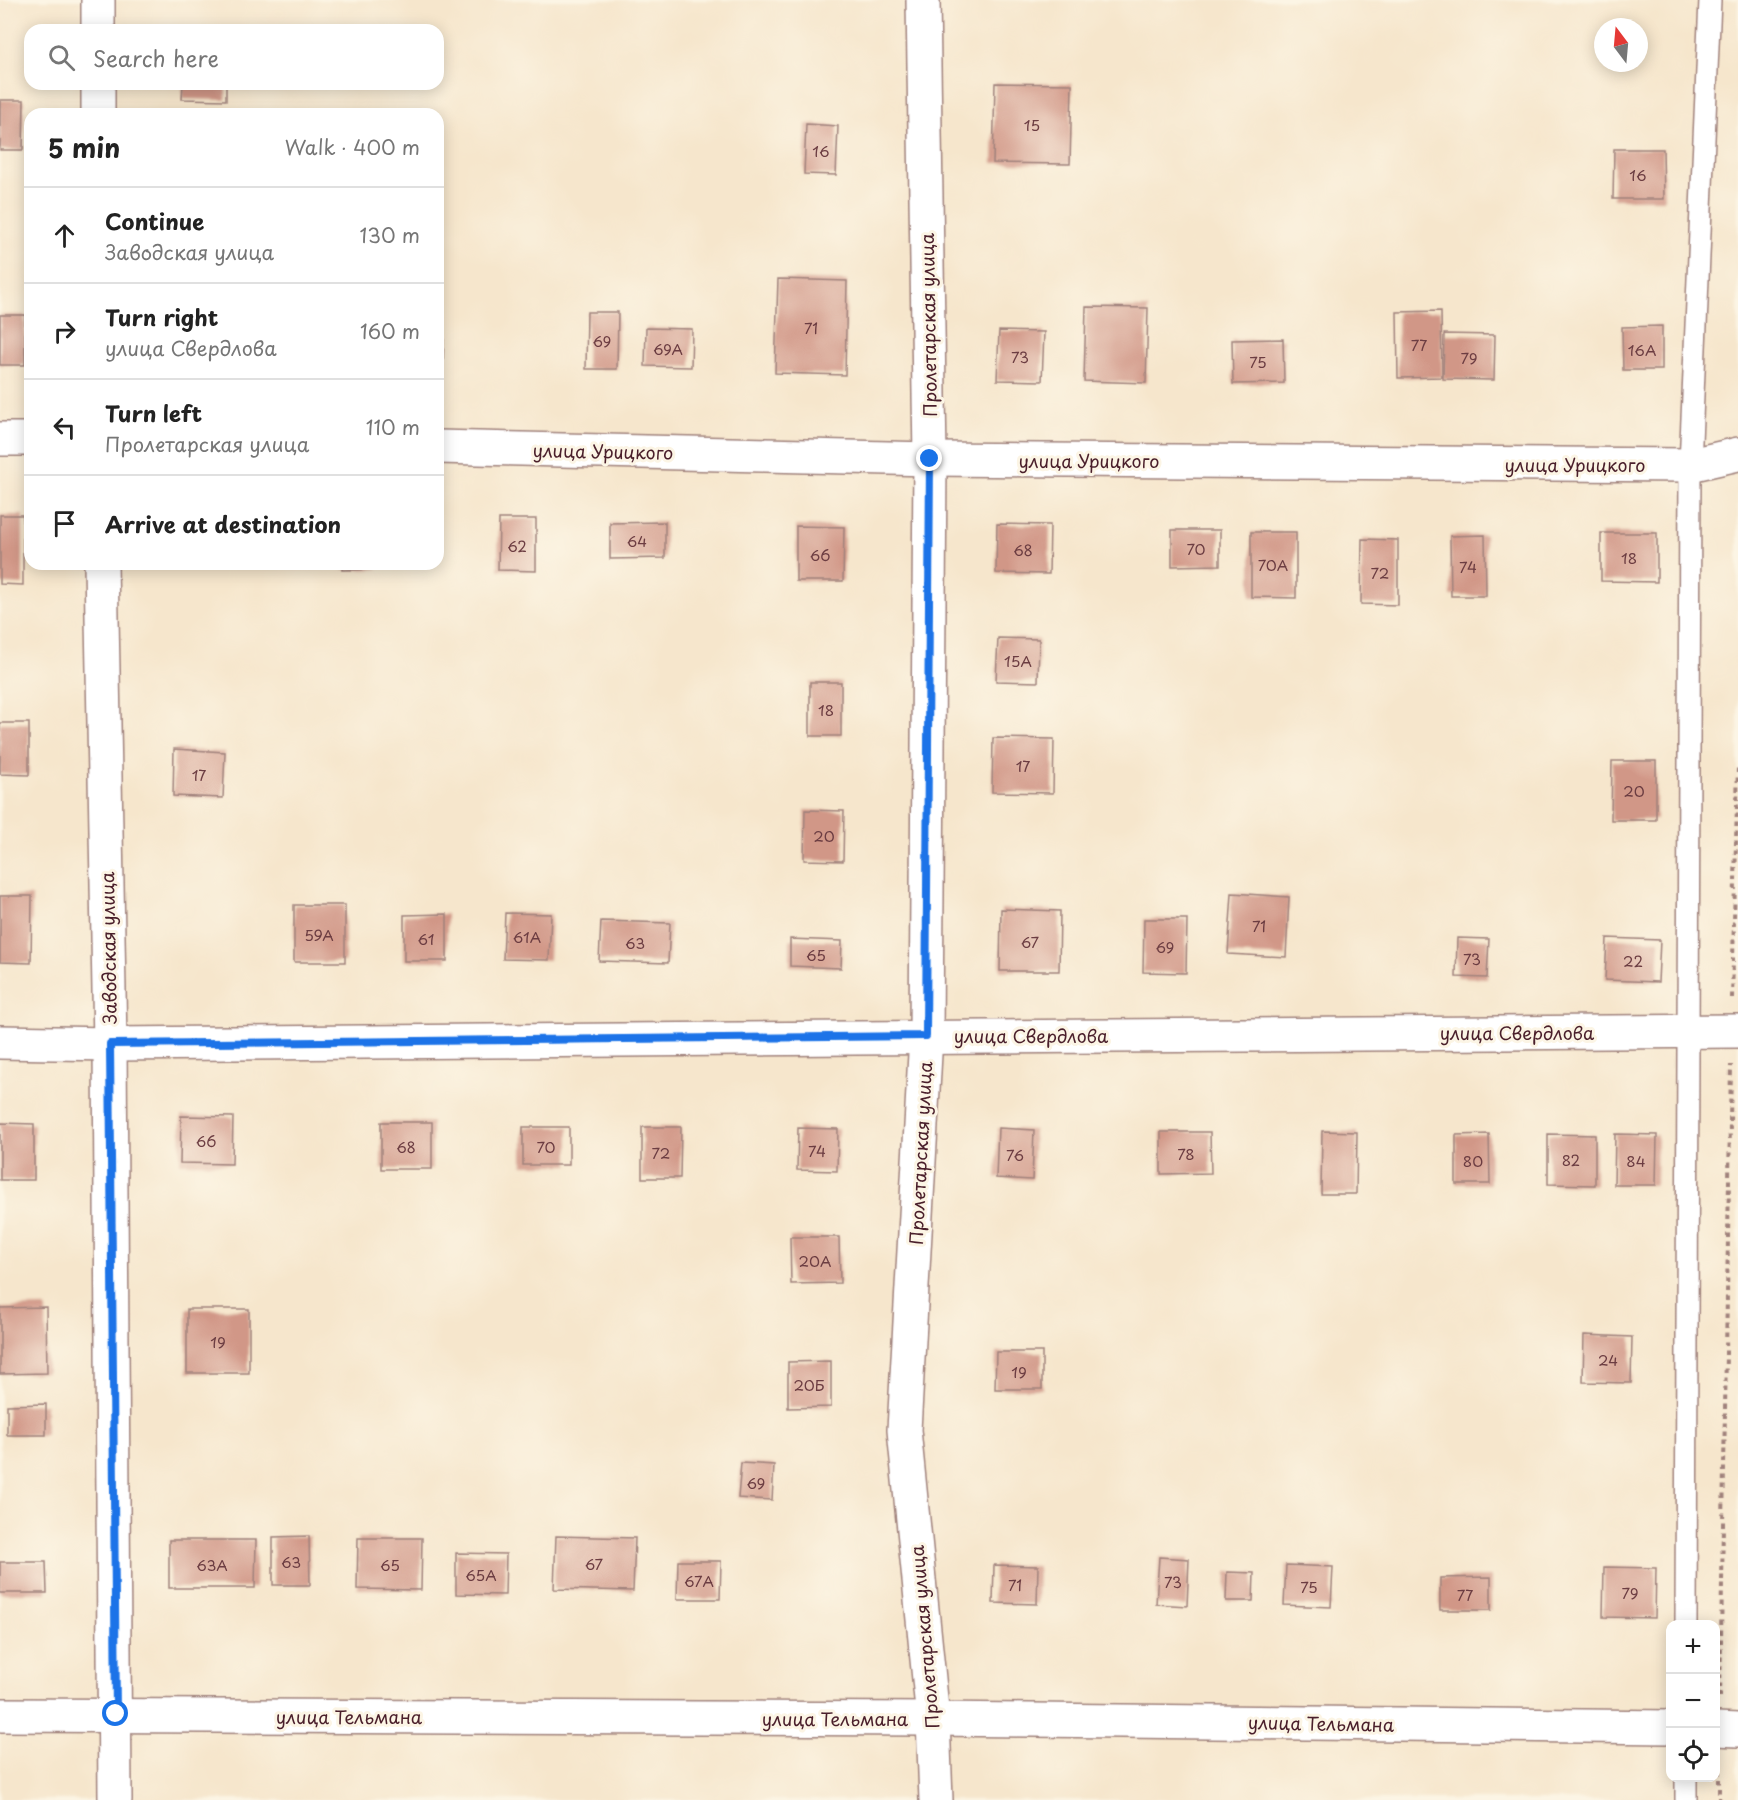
<!DOCTYPE html>
<meta charset="utf-8">
<style>
:root{--surface:#fff;--page:#f2f2f2;--text:#222;--muted:#767676;--line:#e0e0e0}
body{margin:0;font-family:"Playpen Sans",sans-serif;background:var(--page);color:var(--text)}
.controls{position:absolute;right:18px;bottom:18px;display:grid;overflow:hidden;border-radius:12px;box-shadow:0 3px 15px #0003}
.controls button{width:54px;height:54px;display:grid;place-items:center;padding:0;border:0;border-bottom:2px solid var(--line);background:var(--surface);color:var(--text);font:30px sans-serif}
.compass{position:absolute;left:1594px;top:18px;width:54px;height:54px;border-radius:50%;background:var(--surface);box-shadow:0 3px 15px #0003;rotate:344deg}
.stop{position:absolute;width:18px;height:18px;margin:-14px;border:4px solid #1a73e8;border-radius:50%;background:#fff}
.stop.end{background:#1a73e8;border-color:#fff;box-shadow:0 2px 6px #0008}
.list{margin:0;padding:0;list-style:none}
h2{display:flex;justify-content:space-between;align-items:center;height:78px;margin:0;padding:0 24px;font-size:26px}
h2 small{font-size:20px;font-weight:400;color:var(--muted)}
.list li{display:grid;grid-template-columns:39px 1fr auto;gap:18px;align-items:center;box-sizing:border-box;height:96px;padding:0 24px;border-top:2px solid var(--line)}
.list b{display:block;font-size:22px;white-space:nowrap}
.list p{margin:0;font-size:20px;white-space:nowrap;color:var(--muted)}
.list em{font-size:20px;font-style:normal;color:var(--muted)}
.icon{flex:none;width:33px;height:33px;fill:none;stroke:currentColor;stroke-width:2;stroke-linecap:round;stroke-linejoin:round}
.map{position:relative;flex:none;width:1738px;height:1800px;overflow:hidden}
.search{position:absolute;background:var(--surface);box-shadow:0 3px 15px #0003;left:24px;top:24px;width:420px;height:66px;display:flex;align-items:center;gap:15px;box-sizing:border-box;padding:0 21px;border-radius:18px;color:var(--muted);font-size:22px}
.panel{position:absolute;background:var(--surface);box-shadow:0 3px 15px #0003;left:24px;top:108px;width:420px;height:462px;border-radius:18px}
.map>svg:first-child{display:block}
.building{fill:#d19787}
.lines{fill:none;stroke-linecap:round;stroke-linejoin:round}
.service-casing{stroke:#a0827c;stroke-width:24}
.minor-casing{stroke:#a0827c;stroke-width:36}
.path{stroke:#a0827c;stroke-width:4;stroke-dasharray:4.5 4.5;stroke-linecap:butt}
.service{stroke:#fff;stroke-width:21}
.minor{stroke:#fff;stroke-width:33}
.route{stroke:#1a73e8;stroke-width:8}
.labels{text-anchor:middle;dominant-baseline:central;stroke-width:6;stroke-linejoin:round;paint-order:stroke}
.number-label{font-size:15px;fill:#6c3d42}
.street-label{font-size:18px;fill:#4a1f2b;stroke:#fcf5e5}
</style>
<div class="map">
<svg width="1738" height="1800" viewBox="0 0 1738 1800">
<rect width="100%" height="100%" fill="#fcf5e5"/>
<filter id="ink" filterUnits="userSpaceOnUse"><feTurbulence type="fractalNoise" baseFrequency=".0167" numOctaves="2"/><feDisplacementMap in="SourceGraphic" scale="12" xChannelSelector="R" yChannelSelector="G"/><feConvolveMatrix kernelMatrix="1 2 1 2 8 2 1 2 1" color-interpolation-filters="sRGB"/></filter>
<filter id="wash" filterUnits="userSpaceOnUse"><feTurbulence type="fractalNoise" baseFrequency=".008" numOctaves="4" result="noise"/><feDisplacementMap in="SourceGraphic" scale="24" xChannelSelector="R" yChannelSelector="G"/><feGaussianBlur stdDeviation="1.35" result="paint"/><feColorMatrix in="noise" values="0 0 0 0 0 0 0 0 0 0 0 0 0 0 0 0 0 1.4 0 .05"/><feComposite in="paint" operator="in"/></filter>
<g filter="url(#wash)">
<rect width="100%" height="100%" fill="#f6e6cc"/>
<g id="blocks">
<g class="building">
<path d="M995,83l77,1 -2,80 -77,-1z"/>
<path d="M183,84h43v16l-44,-1z"/>
<path d="M0,100h24l-1,50h-23z"/>
<path d="M806,124l32,2 -2,49 -32,-1z"/>
<path d="M1614,149h49l1,50h-51z"/>
<path d="M778,279l69,2 -2,94 -70,-2z"/>
<path d="M1086,307l62,1 -2,75 -62,-2z"/>
<path d="M1441,311l1,66 -44,1 -1,-66z"/>
<path d="M587,312h31l-1,57h-31z"/>
<rect x="0" y="315" width="25" height="50"/>
<path d="M438,326h6l-1,42h-5z"/>
<path d="M1662,326v44h-39l-1,-43z"/>
<path d="M646,328l46,1 -1,38 -46,-1z"/>
<path d="M999,331l45,1 -2,49 -45,-1z"/>
<path d="M1444,334l51,1 -1,45 -51,-1z"/>
<path d="M1283,339l1,44 -51,1 -1,-44z"/>
<path d="M0,515h23v70l-23,-1z"/>
<path d="M499,519h37v52l-38,-1z"/>
<path d="M665,522v36l-55,1v-36z"/>
<path d="M997,524l53,1 -1,49 -53,-1z"/>
<path d="M796,526l48,1 -1,54h-47z"/>
<path d="M1172,530h48v35l-48,1z"/>
<path d="M1251,532h45v66l-45,-1z"/>
<path d="M1601,533h56v49l-56,-1z"/>
<path d="M1485,535l1,61h-35l-1,-60z"/>
<path d="M1362,539l36,1v65l-37,-1z"/>
<path d="M342,564h35v5l-35,1z"/>
<path d="M998,638l41,1 -1,43 -42,-1z"/>
<rect x="810" y="682" width="31" height="54"/>
<path d="M0,723h29v52l-29,-1z"/>
<path d="M993,738l61,1 -1,54 -61,-1z"/>
<path d="M174,749l51,3 -2,46 -50,-2z"/>
<path d="M1612,761h44v59h-45z"/>
<path d="M805,810l39,1 -1,50 -39,-1z"/>
<path d="M1232,893l57,4 -3,60 -58,-3z"/>
<path d="M0,896h32l-1,67 -31,-1z"/>
<rect x="294" y="905" width="51" height="57"/>
<path d="M1001,909l59,2 -1,60h-59z"/>
<path d="M505,913l46,1 -2,46 -46,-1z"/>
<path d="M447,914v47h-43v-46z"/>
<path d="M1144,919h43l-1,54 -43,-1z"/>
<path d="M601,921l69,2 -2,40 -69,-2z"/>
<path d="M1457,938l32,1 -2,39 -31,-1z"/>
<path d="M1607,938l53,2 -2,42 -53,-2z"/>
<path d="M790,939l52,2 -1,27 -51,-2z"/>
<path d="M181,1116l52,1 -1,47 -52,-1z"/>
<rect x="381" y="1122" width="51" height="47"/>
<path d="M0,1123l34,1v56h-34z"/>
<rect x="523" y="1127" width="46" height="38"/>
<path d="M642,1127h39l-1,51h-38z"/>
<path d="M798,1128l40,1 -1,42 -40,-1z"/>
<path d="M998,1128l36,2 -2,50 -36,-2z"/>
<path d="M1322,1131l35,1 -1,62h-35z"/>
<path d="M1161,1132h49l1,41 -50,1z"/>
<path d="M1489,1134l1,50h-34v-49z"/>
<path d="M1548,1134l47,1v50l-47,-1z"/>
<path d="M1615,1134l42,1 -1,50h-42z"/>
<path d="M790,1237h49l1,46 -49,1z"/>
<path d="M46,1307l1,66 -47,1v-66z"/>
<rect x="187" y="1309" width="62" height="64"/>
<path d="M1584,1335l48,2 -1,46 -48,-1z"/>
<path d="M996,1352h46v37h-47z"/>
<path d="M831,1361v46l-43,1v-46z"/>
<path d="M46,1404v31h-39v-30z"/>
<path d="M741,1463l33,2 -2,35 -34,-2z"/>
<path d="M309,1536l1,49h-37v-48z"/>
<path d="M556,1536l79,2 -2,53 -79,-2z"/>
<path d="M358,1538h64l-1,52 -64,-1z"/>
<path d="M169,1540h87l-1,48h-86z"/>
<path d="M456,1553l50,1 -1,41 -49,-1z"/>
<path d="M1159,1557l30,2 -2,47 -31,-2z"/>
<path d="M678,1561h43l-1,38h-43z"/>
<path d="M0,1562h46l1,31h-47z"/>
<path d="M994,1565l44,1 -1,38 -44,-1z"/>
<path d="M1286,1565l47,2 -2,40 -47,-2z"/>
<path d="M1604,1567l52,1 -1,50 -52,-1z"/>
<path d="M1227,1572l27,1 -1,28h-27z"/>
<path d="M1491,1577v33h-51v-32z"/>
</g>
</g>
</g>
<g filter="url(#ink)">
<use href="#blocks" fill-opacity="0" stroke="#a0827c" stroke-width="1.5"/>
<g class="lines">
<g class="service-casing">
<g id="service">
<path d="M1686,1624l4,-1159 20,-465"/>
<path d="M1686,1778v22"/>
</g>
</g>
<g class="minor-casing">
<g id="minor">
<path d="M98,0v30"/>
<path d="M923,0l7,459 -4,577 -22,394 29,289 3,81"/>
<path d="M98,84v30"/>
<path d="M0,439h30"/>
<path d="M438,447l492,12 760,6 48,-11"/>
<path d="M101,564l9,480 5,756"/>
<path d="M0,1042l110,2 1628,-13"/>
<path d="M0,1715l933,4 737,8"/>
<path d="M1716,1729l22,1"/>
</g>
</g>
<g class="path">
<path d="M1732,998l6,-233"/>
<path d="M1720,1697l11,-632"/>
<path d="M1719,1761v39"/>
</g>
<use href="#service" class="service"/>
<use href="#minor" class="minor"/>
</g>
</g>
<g class="lines" filter="url(#ink)">
<path class="route" d="M116,1714l-6,-670 816,-8 4,-577"/>
</g>
<g class="labels">
<g class="number-label">
<text x="1032" y="124">15</text>
<text x="821" y="150">16</text>
<text x="1638" y="174">16</text>
<text x="811" y="327">71</text>
<text x="602" y="340">69</text>
<text x="1419" y="344">77</text>
<text x="668" y="348">69А</text>
<text x="1642" y="349">16А</text>
<text x="1020" y="356">73</text>
<text x="1469" y="357">79</text>
<text x="1258" y="361">75</text>
<text x="637" y="540">64</text>
<text x="517" y="545">62</text>
<text x="1196" y="548">70</text>
<text x="1023" y="549">68</text>
<text x="820" y="554">66</text>
<text x="1629" y="557">18</text>
<text x="1273" y="564">70А</text>
<text x="1468" y="566">74</text>
<text x="1380" y="572">72</text>
<text x="1018" y="660">15А</text>
<text x="826" y="709">18</text>
<text x="1023" y="765">17</text>
<text x="199" y="774">17</text>
<text x="1634" y="790">20</text>
<text x="824" y="835">20</text>
<text x="1259" y="925">71</text>
<text x="319" y="934">59А</text>
<text x="527" y="936">61А</text>
<text x="426" y="938">61</text>
<text x="1030" y="941">67</text>
<text x="635" y="942">63</text>
<text x="1165" y="946">69</text>
<text x="816" y="954">65</text>
<text x="1472" y="958">73</text>
<text x="1633" y="960">22</text>
<text x="206" y="1140">66</text>
<text x="406" y="1146">68</text>
<text x="546" y="1146">70</text>
<text x="817" y="1150">74</text>
<text x="661" y="1152">72</text>
<text x="1186" y="1153">78</text>
<text x="1015" y="1154">76</text>
<text x="1571" y="1159">82</text>
<text x="1473" y="1160">80</text>
<text x="1636" y="1160">84</text>
<text x="815" y="1260">20А</text>
<text x="218" y="1341">19</text>
<text x="1608" y="1359">24</text>
<text x="1019" y="1371">19</text>
<text x="809" y="1384">20Б</text>
<text x="756" y="1482">69</text>
<text x="291" y="1561">63</text>
<text x="594" y="1563">67</text>
<text x="212" y="1564">63А</text>
<text x="390" y="1564">65</text>
<text x="481" y="1574">65А</text>
<text x="699" y="1580">67А</text>
<text x="1173" y="1581">73</text>
<text x="1015" y="1584">71</text>
<text x="1309" y="1586">75</text>
<text x="1630" y="1592">79</text>
<text x="1465" y="1594">77</text>
</g>
<g class="street-label">
<text transform="translate(928 325) rotate(-91)">Пролетарская улица</text>
<text transform="translate(603 451) rotate(1)">улица Урицкого</text>
<text x="1089" y="460">улица Урицкого</text>
<text x="1575" y="464">улица Урицкого</text>
<text transform="translate(108 948) rotate(-91)">Заводская улица</text>
<text x="1517" y="1032">улица Свердлова</text>
<text x="1031" y="1035">улица Свердлова</text>
<text transform="translate(920 1153) rotate(-87)">Пролетарская улица</text>
<text transform="translate(924 1637) rotate(-95)">Пролетарская улица</text>
<text x="349" y="1716">улица Тельмана</text>
<text x="835" y="1718">улица Тельмана</text>
<text transform="translate(1321 1723) rotate(1)">улица Тельмана</text>
</g>
</g>
</svg>
<div class="controls">
<button>+</button>
<button>−</button>
<button><svg class="icon" aria-label="locate" viewBox="0 0 24 24"><circle cx="12" cy="12" r="6"/><path d="M12 2v4M12 18v4M2 12h4M18 12h4"/></svg></button>
</div>
<svg class="compass" viewBox="-18 -18 36 36"><path d="M0-13l5 13h-10z" fill="#e53935"/><path d="M0 13l5-13h-10z" fill="#767676"/></svg>
<div class="stop" style="left:116px;top:1714px"></div>
<div class="stop end" style="left:930px;top:459px"></div>
<div class="search"><svg class="icon" aria-label="search" viewBox="0 0 24 24"><circle cx="10" cy="10" r="6"/><path d="M15 15l6 6"/></svg>Search here</div>
<section class="panel">
<h2>5 min<small>Walk · 400 m</small></h2>
<ul class="list">
<li><svg class="icon" aria-label="ahead" viewBox="0 0 24 24"><path d="M12 20V5M6 11l6-6 6 6"/></svg><div><b>Continue</b><p>Заводская улица</p></div><em>130 m</em></li>
<li><svg class="icon" aria-label="right" viewBox="0 0 24 24"><path d="M7 20v-9h11M14 6l5 5-5 5"/></svg><div><b>Turn right</b><p>улица Свердлова</p></div><em>160 m</em></li>
<li><svg class="icon" aria-label="left" viewBox="0 0 24 24"><path d="M17 20v-9H6M10 6l-5 5 5 5"/></svg><div><b>Turn left</b><p>Пролетарская улица</p></div><em>110 m</em></li>
<li><svg class="icon" aria-label="arrive" viewBox="0 0 24 24"><path d="M6 21V4h12l-3 4 3 4H6"/></svg><div><b>Arrive at destination</b></div></li>
</ul>
</section>
</div>
